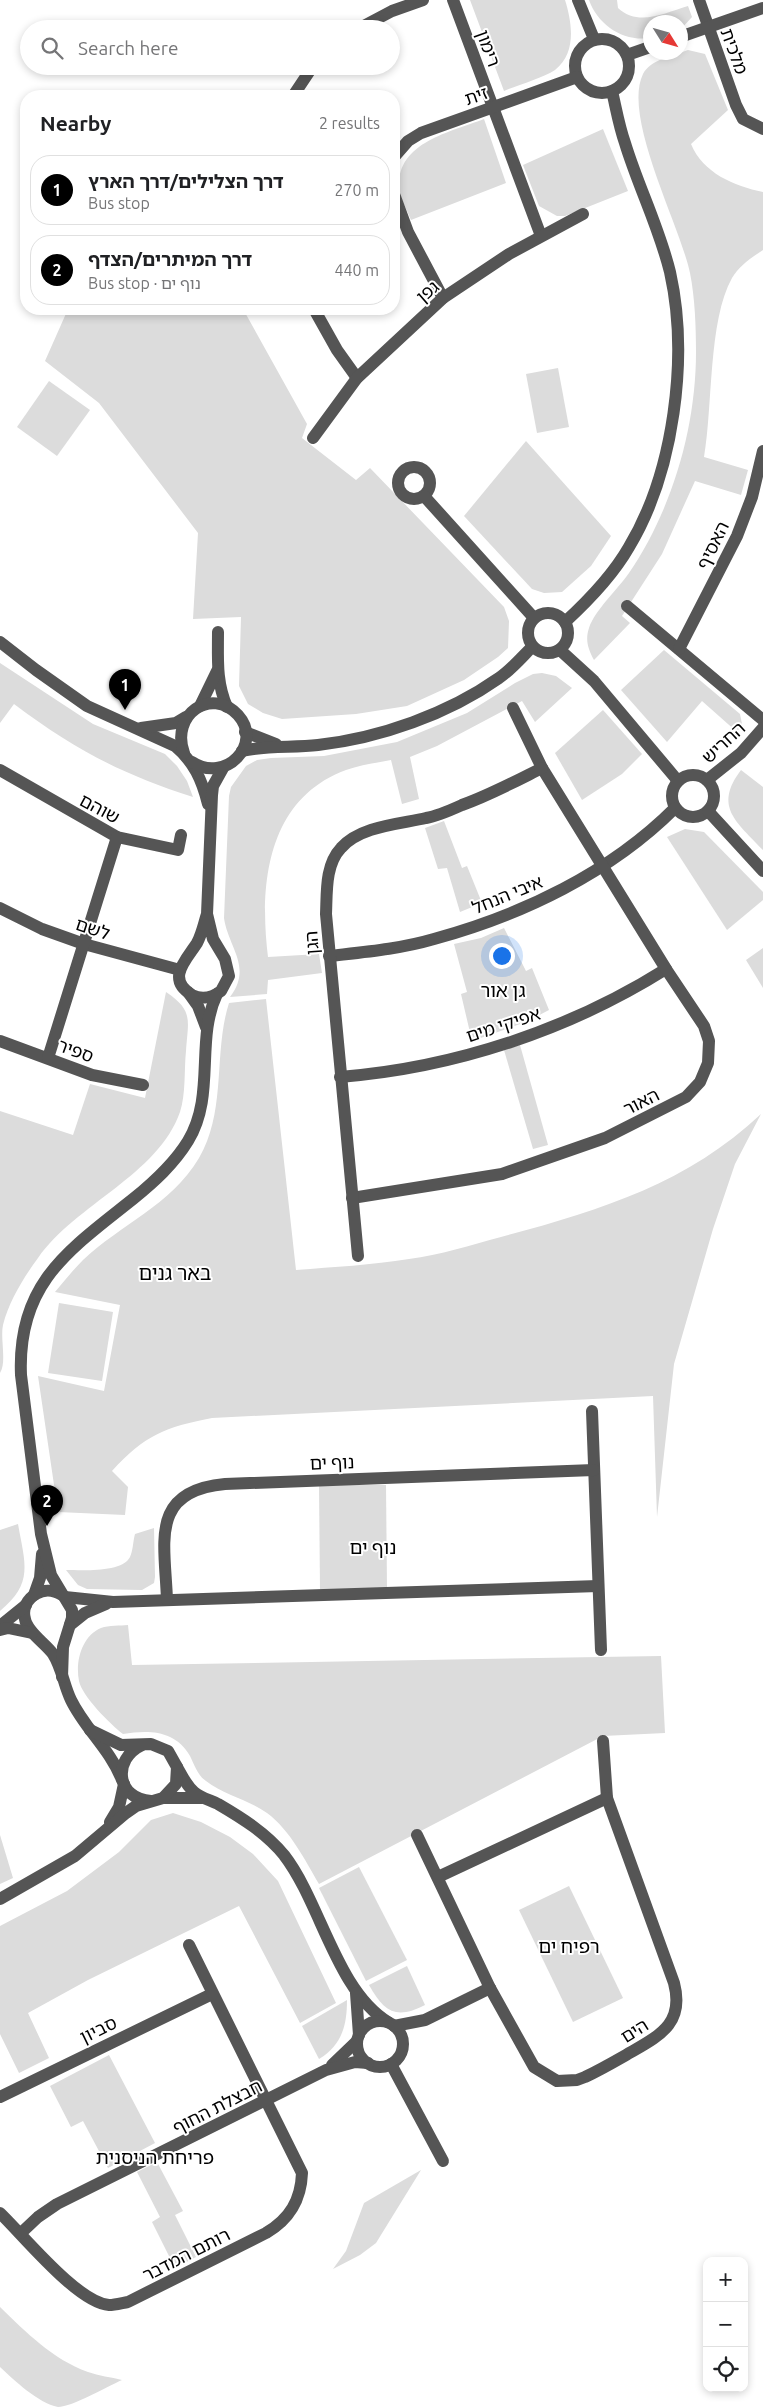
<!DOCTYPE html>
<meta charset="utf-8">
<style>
:root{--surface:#fff;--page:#f6f6f6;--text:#202124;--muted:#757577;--line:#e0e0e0;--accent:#000}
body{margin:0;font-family:Ubuntu,"Noto Sans Hebrew",sans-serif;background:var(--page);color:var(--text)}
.controls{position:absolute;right:15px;bottom:15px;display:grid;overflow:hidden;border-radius:10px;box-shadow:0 2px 8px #0003}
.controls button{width:45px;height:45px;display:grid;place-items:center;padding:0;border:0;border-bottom:1px solid var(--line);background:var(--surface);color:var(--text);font:25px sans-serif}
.compass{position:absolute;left:643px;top:15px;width:45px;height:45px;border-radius:50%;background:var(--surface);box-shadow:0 2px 8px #0003;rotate:127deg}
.you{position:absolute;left:501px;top:955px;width:18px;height:18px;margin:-12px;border:4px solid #fff;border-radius:50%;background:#1a73e8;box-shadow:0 0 0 8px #1a73e833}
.badge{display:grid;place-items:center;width:32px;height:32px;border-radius:50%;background:var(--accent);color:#fff;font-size:16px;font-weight:700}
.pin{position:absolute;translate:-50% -41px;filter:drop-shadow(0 1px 2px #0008)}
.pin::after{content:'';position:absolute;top:26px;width:18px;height:15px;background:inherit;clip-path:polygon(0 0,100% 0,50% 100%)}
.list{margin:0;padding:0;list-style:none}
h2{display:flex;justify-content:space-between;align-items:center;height:65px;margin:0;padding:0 20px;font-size:21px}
h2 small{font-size:16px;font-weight:400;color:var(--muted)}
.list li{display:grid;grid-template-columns:32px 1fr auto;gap:15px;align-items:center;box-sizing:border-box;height:70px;margin:0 10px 10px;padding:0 10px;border:1px solid var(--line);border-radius:20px}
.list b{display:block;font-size:19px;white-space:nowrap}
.list p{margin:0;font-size:16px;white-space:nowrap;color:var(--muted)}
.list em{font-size:16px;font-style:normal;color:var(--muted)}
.icon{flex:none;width:28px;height:28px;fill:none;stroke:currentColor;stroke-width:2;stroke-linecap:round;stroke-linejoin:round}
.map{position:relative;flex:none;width:763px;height:2407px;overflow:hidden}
.search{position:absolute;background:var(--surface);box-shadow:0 2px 8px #0003;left:20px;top:20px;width:380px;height:55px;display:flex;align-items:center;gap:12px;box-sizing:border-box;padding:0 18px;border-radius:28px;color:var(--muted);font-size:19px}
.panel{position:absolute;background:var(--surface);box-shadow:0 2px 8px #0003;left:20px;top:90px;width:380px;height:225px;border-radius:20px}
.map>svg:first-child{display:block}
.green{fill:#dcdcdc}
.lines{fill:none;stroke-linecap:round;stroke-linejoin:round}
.minor{stroke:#555;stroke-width:12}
.labels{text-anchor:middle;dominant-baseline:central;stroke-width:4;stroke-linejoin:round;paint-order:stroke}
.street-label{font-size:18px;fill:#000;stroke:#fff}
.neighbourhood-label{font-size:19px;fill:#000;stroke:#fff}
.quarter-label{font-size:20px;fill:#000;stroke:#fff}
</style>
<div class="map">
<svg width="763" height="2407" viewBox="0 0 763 2407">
<rect width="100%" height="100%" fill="#fff"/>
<g class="green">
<path d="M470,0h95c7,22 12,53 -10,70 -12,8 -37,15 -51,21z"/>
<path d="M589,0h28l1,8c21,19 46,5 70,-2l4,11 -11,12 -1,-7h-30v16c-27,4 -52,-13 -61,-38z"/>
<path d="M688,50l17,4 23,56 -37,34c12,29 43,42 72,48v58c-11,7 -24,16 -31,28 -24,43 -19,128 -28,179l44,13 -7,25 -46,-14 -33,73 -40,62 8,7 -36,37c-6,-11 -9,-20 -5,-32 6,-18 29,-39 40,-55 43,-63 67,-145 67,-221 0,-25 -1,-54 -6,-79 -10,-48 -68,-156 -47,-199 8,-15 30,-18 45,-24z"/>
<path d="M484,119l22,64 -95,37c-4,-10 -11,-22 -12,-33 -2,-45 52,-55 85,-68z"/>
<path d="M603,129l25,62 -63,25h-8l-18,-10 -16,-41z"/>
<path d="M68,309h175l64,115 -5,14 54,42 14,-12 134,139 5,14 -1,27 -10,9 -34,23 -57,26 -51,8 -74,5 -19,-6 -15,-9 -9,-18 2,-69 -48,2 5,-86 -99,-130 -54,-42z"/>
<path d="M558,368l11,59 -32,6 -11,-59z"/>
<path d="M49,381l41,29 -33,46 -40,-29z"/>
<path d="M526,441l85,95 -20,30 -29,26 -18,1 -12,-4 -68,-73z"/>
<path d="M664,650l76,64 2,10 -5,8 -35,-31 -35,41 -46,-52z"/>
<path d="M0,663l93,61 72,30 12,12 10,15 6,16c-72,-23 -119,-48 -179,-93l-14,19z"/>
<path d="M542,673l14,3 16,12 -37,34 -13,-21 -85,45 -27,11 9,42 -17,5 -11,-44c-15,3 -31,5 -45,10 -79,29 -87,115 -78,187l51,-3 3,19 -54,7 -1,14 -37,3c23,-30 -2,-50 -6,-79l5,-122 2,-9 15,-21 11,-6 14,-2 53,-2 73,-14 70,-29 48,-30 18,-9z"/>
<path d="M603,710l39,44 -20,20 -40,26 -27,-47z"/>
<path d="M741,770l22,17v63c-26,-28 -50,-43 -22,-80z"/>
<path d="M444,821l18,47 5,-2 15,37 -22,9 -13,-44 -9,1 -13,-41z"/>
<path d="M685,829l19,3 59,60v8l-36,30 -60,-93z"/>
<path d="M504,928l22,43 6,-3 17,42 -23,12 -54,19 -11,-47 6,-2 -13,-48 27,-6z"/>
<path d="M763,948v40l-17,-28z"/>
<path d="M166,992c28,19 22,28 20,59 -2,19 0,43 -6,61 -22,63 -104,92 -142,146 -14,19 -29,43 -35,67 -3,14 4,37 -3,48v-262l73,24 17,-51 55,14z"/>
<path d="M266,999l30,271c38,-3 76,-5 113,-11 31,-4 62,-14 92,-22 97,-26 186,-53 260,-123l-26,50 -22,65 -39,135 -17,153 -4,-121 -441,22c-47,9 -67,17 -100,53l16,16 -3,28 -67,-3 -20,-136 66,15 16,-86 -65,-13c9,-11 18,-22 28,-32 38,-36 87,-54 116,-102 28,-48 14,-105 30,-155z"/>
<path d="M520,1045l28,100 -15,4 -29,-99z"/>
<path d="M59,1303l54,9 -11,69 -54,-8z"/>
<path d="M319,1485h67l1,104 -67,1z"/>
<path d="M18,1524c7,40 16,59 -18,87v-81z"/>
<path d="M154,1528l1,49 -1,6 -12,7 -55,-1 -9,-4 -12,-15c16,0 56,3 64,-13 3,-6 3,-16 5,-23z"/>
<path d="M128,1625l4,40 529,-9 4,77 -62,3 -284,148c-14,-24 -29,-54 -52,-71 -18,-13 -43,-18 -61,-32 -8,-5 -12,-17 -16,-25 -15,-26 -41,-26 -67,-22 -13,-10 -41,-38 -44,-53 -4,-20 3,-45 22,-53 8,-3 19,-2 27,-3z"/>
<path d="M173,1813l28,9 29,15 23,17 25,27 58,122 -36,20 -61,-117 -151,74 -60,33 21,45 -30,15 -19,-39v-108l67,-35 52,-39 32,-32z"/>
<path d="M0,1835l13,43 -13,6z"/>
<path d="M359,1867l48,93 -41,21 -47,-93z"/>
<path d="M569,1886l54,112 -50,24 -54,-112z"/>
<path d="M407,1966l18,39c-29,15 -41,7 -56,-20z"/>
<path d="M347,2000c0,25 -5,45 -28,59l-17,-33z"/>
<path d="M109,2055l46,88 -47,25 -25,-47 -12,6 -21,-41z"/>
<path d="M157,2162l26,49 -8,4 21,42 -21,11 -23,-46 8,-5 -23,-45z"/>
<path d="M421,2170l-45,73 -16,12 -27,14 13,-18 18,-48z"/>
<path d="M0,2307c26,25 52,52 88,65 11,4 23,5 34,8 -14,6 -50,27 -64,27 -20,-4 -44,-27 -58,-40z"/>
</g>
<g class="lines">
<g class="minor">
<path d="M453,0l88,236"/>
<path d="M578,0l16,39"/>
<path d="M699,0l37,105 7,14 20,10"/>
<path d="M358,29l34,-18 31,-11"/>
<path d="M680,37l83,-29"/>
<circle cx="602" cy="66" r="27"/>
<path d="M627,55l23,-8"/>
<path d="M293,96l20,-30"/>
<path d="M394,157l14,-16 13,-8 156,-56"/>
<path d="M394,194l14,38 35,66"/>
<path d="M314,309l23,41 20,28"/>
<path d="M313,438l44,-60 86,-80 66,-44 74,-40"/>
<circle cx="414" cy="483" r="16"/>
<path d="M424,496l110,122"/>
<path d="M627,606l136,114"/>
<circle cx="548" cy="633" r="20"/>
<path d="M565,622c24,-22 48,-47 64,-75 45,-75 60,-190 41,-275 -11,-45 -32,-86 -45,-129 -6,-17 -9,-35 -13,-52"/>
<path d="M218,632c0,27 -2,50 9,75"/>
<path d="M0,642l36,28 51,36 88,40c19,16 27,34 33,58"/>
<path d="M679,649l58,-113 15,-39 11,-46"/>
<path d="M560,650l34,31 84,100"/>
<path d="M200,706l17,-35"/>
<path d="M141,728l35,-5 10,-6"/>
<path d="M245,732l31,12"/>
<path d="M242,751c25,-6 51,-3 76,-6 62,-7 130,-31 181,-67 12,-8 23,-21 33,-31"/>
<path d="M184,753c-14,-38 27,-67 54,-38 26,29 -13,69 -46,47"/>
<path d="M0,770l117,67 61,13 3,-15"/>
<circle cx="693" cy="796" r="21"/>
<path d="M707,780l34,-27 22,-25"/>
<path d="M708,811l55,60"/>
<path d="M0,908l42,21 42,15 96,26"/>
<path d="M207,914c-3,9 -5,20 -10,29 -10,16 -32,36 -5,52 10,5 21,2 29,-4l8,-15 -4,-17 -12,-20 -6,-25 5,-119 1,-9 10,-18"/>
<path d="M329,956c35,-4 71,-7 105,-17 88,-24 176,-66 241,-131"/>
<path d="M188,992l10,14 8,21"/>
<path d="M0,1041l92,34 51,10"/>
<path d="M48,1058l69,-221"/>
<path d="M340,1077c114,-9 229,-47 326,-108"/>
<path d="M352,1198l150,-24 103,-36 81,-41 14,-15 8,-19 1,-22 -5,-15 -38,-57 -124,-201 -29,-60"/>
<path d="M358,1256l-32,-342c1,-22 -1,-49 15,-66 19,-22 59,-24 85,-30 12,-2 25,-8 36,-13 28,-10 54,-24 80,-37"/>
<path d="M592,1411l9,239"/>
<path d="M34,1595l6,-17 2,-24"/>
<path d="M62,1595c-8,-5 -18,-6 -26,-1 -9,5 -14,15 -11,25 2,13 20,24 28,35 9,14 11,32 18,46 14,29 39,49 51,80"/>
<path d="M65,1597l48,5 485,-16"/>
<path d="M167,1600c-2,-58 -18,-109 58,-116l369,-14"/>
<path d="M70,1625l15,-12 21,-9"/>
<path d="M0,1626l26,-21"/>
<path d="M0,1630l8,-2 24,5"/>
<path d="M62,1677l1,-30 9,-29v-8l-21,-35 -10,-41 -20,-159c-4,-92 48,-125 112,-176 21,-17 41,-35 55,-58 28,-46 7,-101 29,-147"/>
<path d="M142,1745c-30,14 -26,54 9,56"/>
<path d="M177,1767c5,9 9,18 17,25 7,6 16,8 24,12 24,14 48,29 66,51 37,48 52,135 104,167"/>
<path d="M163,1798h39"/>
<path d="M110,1822l9,-15 5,-23"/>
<path d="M417,1835l73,153 44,79 23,14 20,-1 8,-3c17,-8 32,-17 48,-26 30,-17 51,-30 41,-68l-67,-185 -4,-57"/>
<path d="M438,1877l169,-79"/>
<path d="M0,1899l75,-43 51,-43 10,-7 27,-8 13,-14 1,-17 -9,-16 -17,-7 -30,1 -31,-15"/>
<path d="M356,1993l3,42"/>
<circle cx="380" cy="2044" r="23"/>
<path d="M394,2026l31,-6 65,-32"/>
<path d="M391,2064l52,97"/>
<path d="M332,2065l25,-24"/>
<path d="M0,2097l212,-103"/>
<path d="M0,2213c23,22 78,90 109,92 6,0 13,-2 19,-3l138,-69c24,-14 35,-33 36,-60l-113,-228"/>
<path d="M21,2233l17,-16 19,-13 269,-134 29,-8 13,1"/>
</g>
</g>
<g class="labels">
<g class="street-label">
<text transform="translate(489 48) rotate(70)">רימון</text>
<text transform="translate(735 51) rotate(70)">מלכית</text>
<text transform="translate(476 95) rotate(-19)">זית</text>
<text transform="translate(427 291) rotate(-41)">גפן</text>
<text transform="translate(712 545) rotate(-64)">האסיף</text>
<text transform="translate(723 742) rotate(-43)">החריש</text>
<text transform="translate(100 808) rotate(28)">שוהם</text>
<text transform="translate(507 894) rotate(-22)">איבי הנחל</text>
<text transform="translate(93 928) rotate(18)">לשם</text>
<text transform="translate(311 943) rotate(-94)">הגן</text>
<text transform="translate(503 1024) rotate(-18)">אפיקי מים</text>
<text transform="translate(76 1050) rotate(20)">ספיר</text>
<text transform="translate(641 1101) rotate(-27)">האור</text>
<text transform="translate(332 1462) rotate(-2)">נוף ים</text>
<text transform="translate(98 2029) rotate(-26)">סביון</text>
<text transform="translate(634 2030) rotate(-32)">הים</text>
<text transform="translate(217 2106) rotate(-27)">חבצלת החוף</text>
<text transform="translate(186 2254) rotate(-27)">רותם המדבר</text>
</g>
<g class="neighbourhood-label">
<text x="503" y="990">גן אור</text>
<text x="373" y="1547">נוף ים</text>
<text x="569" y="1946">רפיח ים</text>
<text x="155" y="2157">פריחת הניסנית</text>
</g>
<g class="quarter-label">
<text x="175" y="1272">באר גנים</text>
</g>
</g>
</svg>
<div class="controls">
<button>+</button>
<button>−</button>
<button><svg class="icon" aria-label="locate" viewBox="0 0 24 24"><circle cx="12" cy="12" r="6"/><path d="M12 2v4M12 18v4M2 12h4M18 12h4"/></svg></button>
</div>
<svg class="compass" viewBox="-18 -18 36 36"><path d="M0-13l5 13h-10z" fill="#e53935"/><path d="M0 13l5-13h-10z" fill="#757577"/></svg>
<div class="you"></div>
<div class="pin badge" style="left:125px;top:710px">1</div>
<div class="pin badge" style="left:47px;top:1526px">2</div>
<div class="search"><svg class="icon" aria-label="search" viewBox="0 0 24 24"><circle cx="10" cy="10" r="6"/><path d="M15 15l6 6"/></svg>Search here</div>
<section class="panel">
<h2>Nearby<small>2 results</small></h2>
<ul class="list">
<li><span class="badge">1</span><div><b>דרך הצלילים/דרך הארץ</b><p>Bus stop</p></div><em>270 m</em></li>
<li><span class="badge">2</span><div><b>דרך המיתרים/הצדף</b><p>Bus stop · נוף ים</p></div><em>440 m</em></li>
</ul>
</section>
</div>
